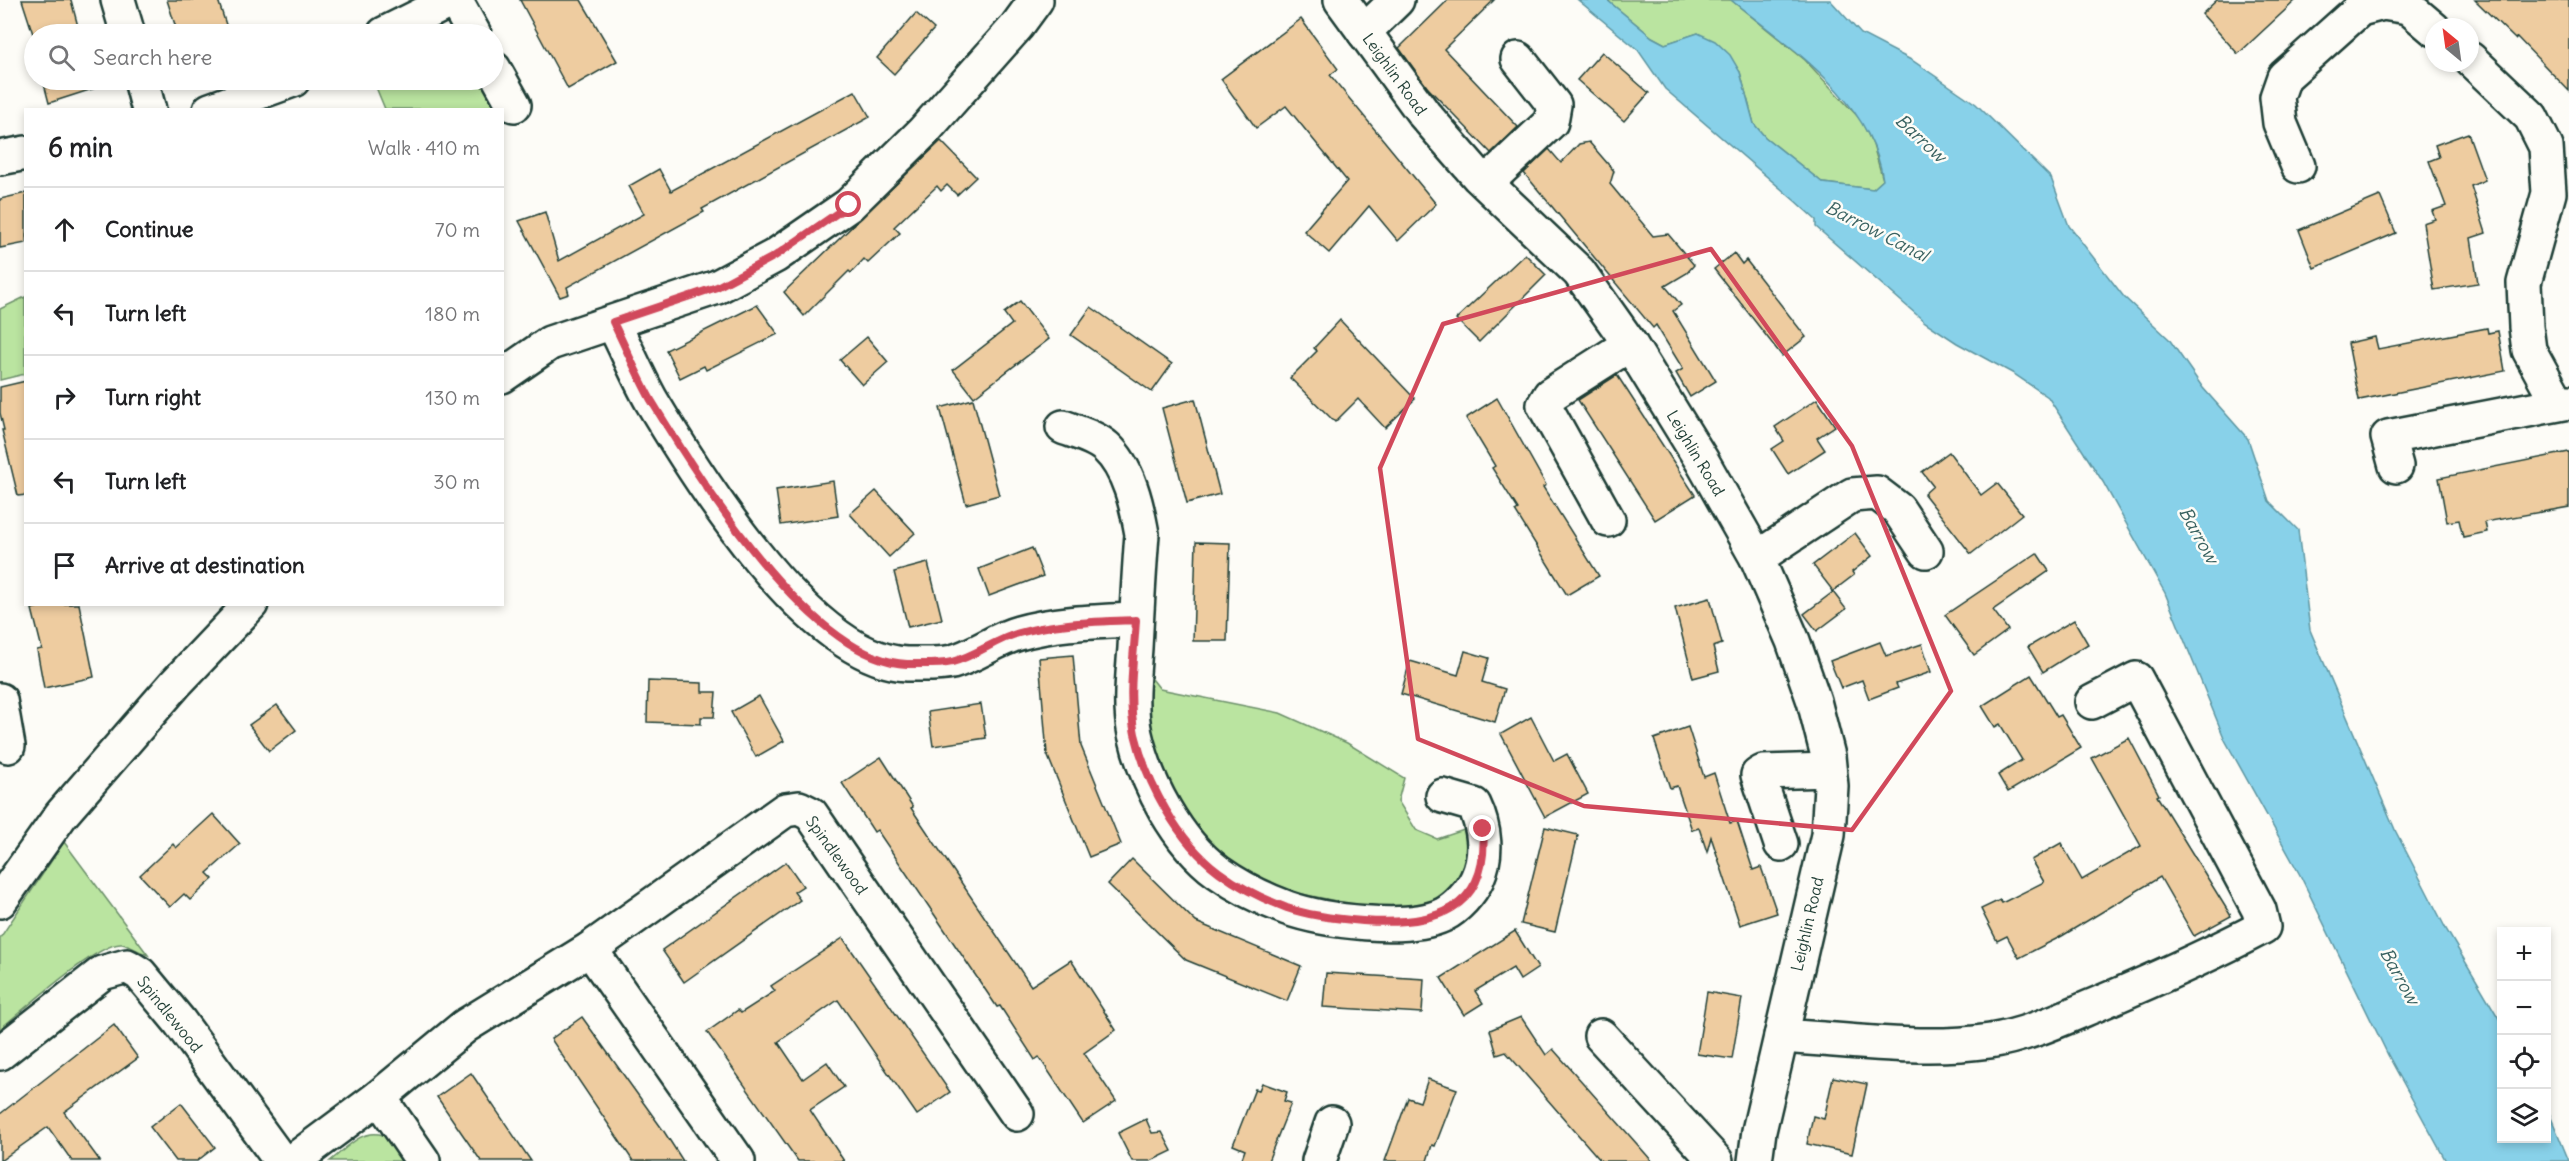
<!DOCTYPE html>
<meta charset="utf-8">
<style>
:root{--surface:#fff;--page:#f6f6f6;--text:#202124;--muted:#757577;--line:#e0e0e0}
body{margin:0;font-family:Delius,sans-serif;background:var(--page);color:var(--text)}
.controls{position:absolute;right:18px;bottom:18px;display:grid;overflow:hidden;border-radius:0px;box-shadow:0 3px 9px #0003}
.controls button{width:54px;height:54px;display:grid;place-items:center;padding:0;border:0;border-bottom:2px solid var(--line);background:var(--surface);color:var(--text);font:30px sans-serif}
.compass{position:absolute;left:2425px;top:18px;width:54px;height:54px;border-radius:50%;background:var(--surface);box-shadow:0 3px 9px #0003;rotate:331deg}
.stop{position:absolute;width:18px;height:18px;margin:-14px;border:4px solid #d1495b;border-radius:50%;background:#fff}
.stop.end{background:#d1495b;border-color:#fff;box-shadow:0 2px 6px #0008}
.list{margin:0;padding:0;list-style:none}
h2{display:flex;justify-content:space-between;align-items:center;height:78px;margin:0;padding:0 24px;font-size:26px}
h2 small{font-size:20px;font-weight:400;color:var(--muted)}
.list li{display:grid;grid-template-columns:39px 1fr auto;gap:18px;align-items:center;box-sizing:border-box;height:84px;padding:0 24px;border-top:2px solid var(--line)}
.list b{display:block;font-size:22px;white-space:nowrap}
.list em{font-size:20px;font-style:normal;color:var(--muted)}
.icon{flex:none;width:33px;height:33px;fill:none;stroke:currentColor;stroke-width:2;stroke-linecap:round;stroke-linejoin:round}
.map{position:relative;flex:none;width:2569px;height:1161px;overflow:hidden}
.search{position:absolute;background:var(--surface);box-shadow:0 3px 9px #0003;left:24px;top:24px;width:480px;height:66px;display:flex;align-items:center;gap:15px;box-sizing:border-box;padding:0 21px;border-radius:33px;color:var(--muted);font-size:22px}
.panel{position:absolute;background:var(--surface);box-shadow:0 3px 9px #0003;left:24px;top:108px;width:480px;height:498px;border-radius:0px}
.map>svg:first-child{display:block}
.green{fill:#bae4a0;stroke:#6c906a;stroke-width:1.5}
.water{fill:#88d1e9;stroke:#5e96a1;stroke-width:1.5}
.building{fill:#eecca0;stroke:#1f3d34;stroke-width:1.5}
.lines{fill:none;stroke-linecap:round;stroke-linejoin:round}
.minor-casing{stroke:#1f3d34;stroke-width:38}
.minor{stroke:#fdfcf7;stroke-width:33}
.route{stroke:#d1495b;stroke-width:8}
.marked{fill:none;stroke:#d1495b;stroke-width:4.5;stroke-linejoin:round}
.labels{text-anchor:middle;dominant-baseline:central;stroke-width:5;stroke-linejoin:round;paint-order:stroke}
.street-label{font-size:16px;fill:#1f3d34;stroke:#fdfcf7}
.water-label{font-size:18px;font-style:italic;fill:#396261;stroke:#fdfcf7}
</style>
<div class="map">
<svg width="2569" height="1161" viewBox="0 0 2569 1161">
<rect width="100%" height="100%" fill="#fdfcf7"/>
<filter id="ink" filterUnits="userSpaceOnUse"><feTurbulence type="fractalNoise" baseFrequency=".0167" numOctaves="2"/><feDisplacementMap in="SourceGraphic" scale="12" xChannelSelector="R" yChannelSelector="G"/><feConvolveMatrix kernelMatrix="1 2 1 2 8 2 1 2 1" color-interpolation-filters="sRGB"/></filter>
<g filter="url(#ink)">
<g class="green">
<path d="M1607,0h124l74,60 56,60 12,25 10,35 -10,9 -50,-6 -58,-46 -11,-13 -14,-52 -42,-39 -33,11 -13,-7z"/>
<path d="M373,80h113l6,11 1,18h-108z"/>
<path d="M25,297v77l-25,6v-71z"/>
<path d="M1141,665l19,24 120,24 67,30 57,35 -6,23 18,29 21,9 30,-10 2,31 -8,23 -30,22 -51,5 -83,-17 -66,-27 -43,-41 -32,-59z"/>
<path d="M64,842l84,113c-8,-3 -18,-9 -26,-11 -23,-3 -101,68 -122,85v-91z"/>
<path d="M388,1130l21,31h-79c16,-12 32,-33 53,-26z"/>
</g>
<path class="water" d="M1578,0h29l45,37 13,7 33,-11 17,8 15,14 10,17 14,52 11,13 58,46 50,6 10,-9c-11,-80 -94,-133 -152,-180h99l31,34 52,27 63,43 75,74 18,48 55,71 45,42 34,49 45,51 21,62 29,29 12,100 86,202 50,97 55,93 1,116h44l1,-30 22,53h-123l-58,-106 -88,-180 -75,-135 -60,-147 -62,-111 -55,-85 -34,-23 -57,-31 -32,-21 -109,-95v-7l-21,-19 -130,-112 -27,-39z"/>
<g class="building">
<path d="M22,0h49l9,34h-47z"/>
<path d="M167,0h51l11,34h-51z"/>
<path d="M520,0h61l36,61 -49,28z"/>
<path d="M1448,0h46l-50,49 74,78 -27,26 -64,-66 -28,-39z"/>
<path d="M2217,0h79l-58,54 -36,-40z"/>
<path d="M2475,0h94v91l-52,-54 -2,2z"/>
<path d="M916,13l18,16 -40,45 -17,-16z"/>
<path d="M1301,19l37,50 -8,6 106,129 -38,37 -29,-35 -40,47 -25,-22 43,-50 -61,-75 -30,22 -35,-49z"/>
<path d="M1602,52l47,41 -25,28 -47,-41z"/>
<path d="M43,80h65v4l-59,19z"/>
<path d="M855,91l15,26 -168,92 2,3 -137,75 2,7 -9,3 -41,-76 26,-9 14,49 85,-47 -15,-28 30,-17 12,22z"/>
<path d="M2468,133l17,47 -14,6 15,47 -15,5 7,45 -44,7 -11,-67 12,-4 -3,-8 14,-5 -17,-45 10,-4 -4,-12z"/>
<path d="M941,141l35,36 -19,18 -10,-10 -6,6 -4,-5 -43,41 6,6 -32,30 -4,-4 -13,14 -2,-2 -45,45 -20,-24z"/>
<path d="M1589,142l25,29 -4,13 43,52 15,-2 26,31 -7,8 -22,13 16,19 -8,6 43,70 -26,16 -14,-24 7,-4 -27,-44 -3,3 -129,-155 25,-24 12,14 18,-19z"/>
<path d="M26,193v50l-26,5v-49z"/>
<path d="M2380,196l16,37 -82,35 -15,-38z"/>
<path d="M1734,253l8,11 4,-4 60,77 -24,19 -68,-87z"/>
<path d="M1525,254l21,21 -67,67 -23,-23z"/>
<path d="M1020,301l29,38 -75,58 -21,-27 59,-46 -8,-11z"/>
<path d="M757,305l21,29 -72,36 -2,-4 -24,12 -14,-28z"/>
<path d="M1091,307l81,57 -20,28 -81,-57z"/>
<path d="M1340,320l75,79 -30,29 -27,-29 -23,23 -45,-44 27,-27 -3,-3z"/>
<path d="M2487,328l1,5 10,-2 7,40 -146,29 -11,-57 27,-6 3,12z"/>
<path d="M867,337l21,25 -26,23 -22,-25z"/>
<path d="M1617,375l78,120 -40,25 -77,-120z"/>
<path d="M26,381v114l-8,1 -16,-66h2l-4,-17v-26z"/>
<path d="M1497,398l49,87 -3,2 56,89 -32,19 -52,-84 3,-2 -26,-41 3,-2 -29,-48z"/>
<path d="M973,399l26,96 -33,9 -26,-96z"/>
<path d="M1195,399l25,95 -33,9 -25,-95z"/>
<path d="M1817,399l18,27 -18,12 8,12 -37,24 -16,-25 12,-8 -9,-14z"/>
<path d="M1949,452l32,43 16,-12 25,31 -51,40 -47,-60 9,-8 -11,-14z"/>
<path d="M2569,452v55l-84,15 2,10 -24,5 -4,-17 -12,2 -8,-44z"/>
<path d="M833,481l5,35 -57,9 -5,-35z"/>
<path d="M876,491l39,42 -26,24 -39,-43z"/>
<path d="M1855,533l17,23 -20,16 2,3 -21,16 -20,-26z"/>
<path d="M1196,542l34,1 -3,98h-34z"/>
<path d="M1032,548l11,28 -54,20 -10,-27z"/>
<path d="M2037,553l12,18 -56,39 15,20 -34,25 -29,-40z"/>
<path d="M928,563l14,56 -34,8 -14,-55z"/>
<path d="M1833,592l13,17 -29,22 -13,-17z"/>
<path d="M1710,598l12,46 -9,3 6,24 -26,7 -18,-70z"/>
<path d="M48,604h31l15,73 -50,11 -7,-38 5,-1 -10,-40z"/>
<path d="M2074,620l14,24 -45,28 -15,-25z"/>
<path d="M1880,642l6,14 36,-12 9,28 -35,12 2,4 -29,11 -7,-19 -21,8 -11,-27z"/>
<path d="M1465,651l24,7 -7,24 23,7 -10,33 -94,-28 9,-33 48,14z"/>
<path d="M1073,655l8,91 40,98 -32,13 -42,-103 -8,-96z"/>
<path d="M2031,675l26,42 4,-2 20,33 -73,44 -10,-17 24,-15 -22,-36 -5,3 -13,-21z"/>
<path d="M648,681l54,2v9h14l-2,25h-13v7l-54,-2z"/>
<path d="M759,696l25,45 -28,16 -25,-45z"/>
<path d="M981,704l5,34 -53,8 -5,-34z"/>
<path d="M277,705l19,25 -27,21 -20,-26z"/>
<path d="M1531,717l23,44 13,-7 21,40 -43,23 -44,-83z"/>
<path d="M1688,727l16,50 10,-4 16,50 7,-2 16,49 8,-3 16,46 -37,12 -29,-88 -4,15 -8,-24 -7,2 -15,-44 -7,2 -16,-49z"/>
<path d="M2129,738l30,57 -2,1 74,120 -37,20 -34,-59 -98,59 -43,22 -12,-22 -10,5 -16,-32 19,-9 2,3 42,-21 -13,-22 30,-17 21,37 59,-34 -49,-88z"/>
<path d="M881,757l32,50 -2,1 120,178 40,-26 45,70 -32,23 32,48 -33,22 -44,-66 -4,3 -35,-54 -3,1 -120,-177 -3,2 -32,-49z"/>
<path d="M213,814l27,30 -33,29 6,6 -23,21 -6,-6 -14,13 -30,-32 33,-31 3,4z"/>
<path d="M1545,827l33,8 -23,97 -34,-8z"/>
<path d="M1132,859l64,63 105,44 -14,35 -101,-41 -78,-76z"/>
<path d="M786,862l17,24 -9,6 6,8 -116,82 -22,-32z"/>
<path d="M1515,931l23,37 -18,12 -7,-12 -38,23 8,12 -19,12 -23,-37z"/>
<path d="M843,938l107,154 -33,23 -79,-115 -60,42 25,37 24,-17 17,25 -34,23 34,51h-46l-91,-129 31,-22 3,3 34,-22 -4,-5z"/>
<path d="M1326,973l98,6 -2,34 -99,-6z"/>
<path d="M1707,992l35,6 -10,61 -35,-5z"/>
<path d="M582,1017l81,113 20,31h-50l-82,-122z"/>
<path d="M1521,1017l25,38 7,-6 99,112h-51l-95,-109 -9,3 -7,-25z"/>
<path d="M114,1025l24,33 -74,54 36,49h-28l-24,-34 -48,34v-47z"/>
<path d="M471,1073l60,88h-50l-18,-26 -26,-38z"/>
<path d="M1833,1077l34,7 -15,70 -45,-10 6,-28 11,3z"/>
<path d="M1428,1079l29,10 -22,57 -3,-1 -5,16h-42l23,-63 12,4z"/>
<path d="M1262,1083l25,9 -3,9 7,2 -23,58h-27l4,-11 -12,-5 22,-56 4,1z"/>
<path d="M181,1103l34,44 -18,14h-21l-26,-34z"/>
<path d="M1146,1119l6,14 10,-1 10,19 -21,10h-19l-14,-28z"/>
</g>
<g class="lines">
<g class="minor-casing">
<g id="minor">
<path d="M118,0l10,34"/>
<path d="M455,0l19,34"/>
<path d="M1341,0l83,114 54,62 101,96 51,72 72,117 55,97 36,83 21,60 14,55 3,30 -3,49 -69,296 -4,30"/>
<path d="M1364,32l33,-32"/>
<path d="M384,34l68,-34"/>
<path d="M2470,59l61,58 15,30 3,46 -25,90 2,44 3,23 29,53"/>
<path d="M494,69l20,36"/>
<path d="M141,80l8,30"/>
<path d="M210,110l83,-30"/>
<path d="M0,158l26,-5"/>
<path d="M2298,166l-18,-43 -3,-26 7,-20 76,-68 23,-6 25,4 26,22"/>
<path d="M1486,183l65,-61 3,-17 -36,-46"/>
<path d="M613,323c13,25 24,52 38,77 46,77 159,260 256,264 13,0 32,1 45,-2 23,-6 44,-23 67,-29 39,-11 77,-11 117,-13"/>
<path d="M502,376l48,-33 167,-56 58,-31 74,-51 74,-73 94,-106 19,-26"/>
<path d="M1063,427c13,5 32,10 43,20 23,21 31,59 36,87 -3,38 -5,76 -7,114 -2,28 -6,58 0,86 11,49 42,108 83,138 21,15 45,27 69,36 37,13 120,24 156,7 14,-7 28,-23 34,-36 11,-24 8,-51 -3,-74l-31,-9"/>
<path d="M2396,466l-8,-29 181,-35"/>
<path d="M1608,520l-64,-115 6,-10 80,-51"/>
<path d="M1757,558l95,-63 25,-2 21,16 28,42"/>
<path d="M0,700l8,46"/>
<path d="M1781,844l-23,-69 5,-3 66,-2"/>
<path d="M0,901l61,-86 114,-131 76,-80"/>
<path d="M590,949l148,212"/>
<path d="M1601,1036l115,125"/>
<path d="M1781,1036c68,4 141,15 209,5 39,-6 76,-24 112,-39 54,-23 108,-47 161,-75l-4,-17 -123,-231 -44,23"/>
<path d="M0,1053l102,-80 25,-7 13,8 39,47 102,140"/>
<path d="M379,1097l44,64"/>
<path d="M293,1161l86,-64 86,-71 125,-77 195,-139 14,-2 12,6 206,300"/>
<path d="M1319,1161l13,-38"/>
</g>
</g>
<use href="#minor" class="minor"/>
</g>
</g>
<g class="lines" filter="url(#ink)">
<path class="route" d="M849,205l-74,51 -58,31 -104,35c13,26 24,53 38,78 46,76 159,260 256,264 13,0 32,1 45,-2 24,-6 44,-23 67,-29 39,-11 77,-11 117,-13 -2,37 -9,77 -1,114 11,48 43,108 84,138 20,15 44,27 68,36 23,8 51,11 76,13 70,5 127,-9 120,-92"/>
</g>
<path class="marked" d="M1711,249l141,197 99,245 -99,139 -268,-24 -166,-67 -38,-271 63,-144z"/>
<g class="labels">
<g class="street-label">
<text transform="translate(1395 74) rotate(54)">Leighlin Road</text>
<text transform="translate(1696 453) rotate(59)">Leighlin Road</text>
<text transform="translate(837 855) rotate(54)">Spindlewood</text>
<text transform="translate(1807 924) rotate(-77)">Leighlin Road</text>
<text transform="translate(170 1014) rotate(51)">Spindlewood</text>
</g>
<g class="water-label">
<text transform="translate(1921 138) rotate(43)">Barrow</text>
<text transform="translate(1877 231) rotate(27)">Barrow Canal</text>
<text transform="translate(2199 535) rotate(61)">Barrow</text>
<text transform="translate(2400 976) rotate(61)">Barrow</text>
</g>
</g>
</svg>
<div class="controls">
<button>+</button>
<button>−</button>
<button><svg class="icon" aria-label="locate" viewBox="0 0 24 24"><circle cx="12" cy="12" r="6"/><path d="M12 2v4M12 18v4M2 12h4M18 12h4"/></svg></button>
<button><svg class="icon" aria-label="layers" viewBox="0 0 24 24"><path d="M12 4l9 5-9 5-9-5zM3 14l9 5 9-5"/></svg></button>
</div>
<svg class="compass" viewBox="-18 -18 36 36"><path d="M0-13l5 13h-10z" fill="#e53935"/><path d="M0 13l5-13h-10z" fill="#757577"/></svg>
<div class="stop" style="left:849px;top:205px"></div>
<div class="stop end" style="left:1483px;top:829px"></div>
<div class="search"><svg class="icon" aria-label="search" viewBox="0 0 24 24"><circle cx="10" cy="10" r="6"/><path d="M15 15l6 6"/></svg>Search here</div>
<section class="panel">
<h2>6 min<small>Walk · 410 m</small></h2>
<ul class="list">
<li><svg class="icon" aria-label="ahead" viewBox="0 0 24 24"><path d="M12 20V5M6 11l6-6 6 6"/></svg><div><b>Continue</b></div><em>70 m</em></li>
<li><svg class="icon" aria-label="left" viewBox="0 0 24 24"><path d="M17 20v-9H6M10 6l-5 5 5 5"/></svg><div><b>Turn left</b></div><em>180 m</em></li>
<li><svg class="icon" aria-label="right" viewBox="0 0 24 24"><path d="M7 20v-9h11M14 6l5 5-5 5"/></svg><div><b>Turn right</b></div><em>130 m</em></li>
<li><svg class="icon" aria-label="left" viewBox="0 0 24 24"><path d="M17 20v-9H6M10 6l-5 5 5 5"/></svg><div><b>Turn left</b></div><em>30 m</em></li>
<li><svg class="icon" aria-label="arrive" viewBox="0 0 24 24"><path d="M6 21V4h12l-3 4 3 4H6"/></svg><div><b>Arrive at destination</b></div></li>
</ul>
</section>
</div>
